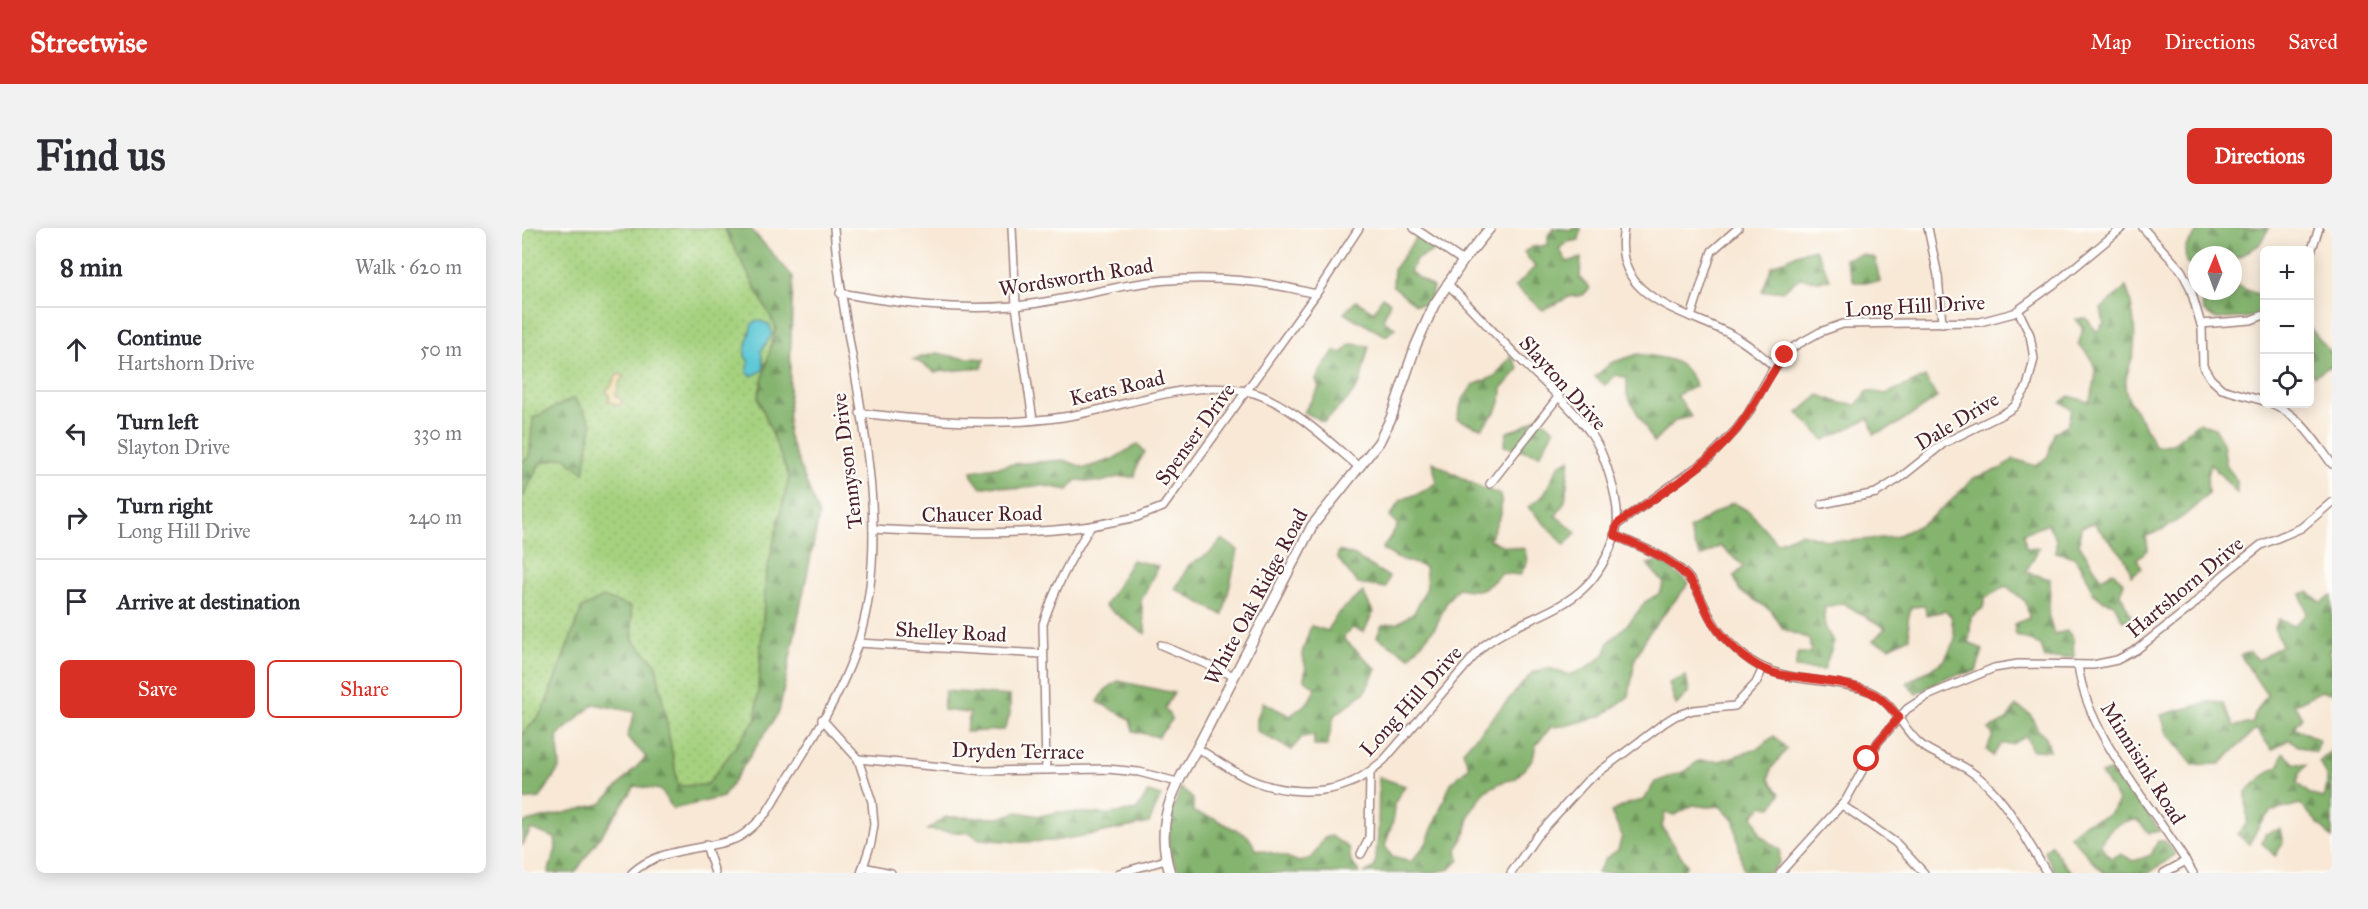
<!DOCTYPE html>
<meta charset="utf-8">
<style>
:root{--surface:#fff;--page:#f2f2f3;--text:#2b2b33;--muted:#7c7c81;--line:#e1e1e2;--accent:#d93025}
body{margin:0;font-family:"IM FELL Great Primer",serif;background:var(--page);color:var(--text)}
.controls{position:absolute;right:18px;top:18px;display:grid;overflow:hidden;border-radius:9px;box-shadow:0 3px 15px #0003}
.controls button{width:54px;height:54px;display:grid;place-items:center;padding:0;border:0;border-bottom:2px solid var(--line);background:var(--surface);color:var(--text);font:30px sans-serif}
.compass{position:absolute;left:1666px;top:18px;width:54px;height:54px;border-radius:50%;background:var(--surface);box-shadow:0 3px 15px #0003;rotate:1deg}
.stop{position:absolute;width:18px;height:18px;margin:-14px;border:4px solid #d93025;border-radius:50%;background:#fff}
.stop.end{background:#d93025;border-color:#fff;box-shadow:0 2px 6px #0008}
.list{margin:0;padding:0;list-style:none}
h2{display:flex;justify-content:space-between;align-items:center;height:78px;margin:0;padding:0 24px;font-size:26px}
h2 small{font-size:20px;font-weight:400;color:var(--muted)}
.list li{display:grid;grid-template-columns:39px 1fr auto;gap:18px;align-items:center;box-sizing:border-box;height:84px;padding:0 24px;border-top:2px solid var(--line)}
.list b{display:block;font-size:22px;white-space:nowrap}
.list p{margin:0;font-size:20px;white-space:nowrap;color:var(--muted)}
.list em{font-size:20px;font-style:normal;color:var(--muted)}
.actions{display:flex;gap:12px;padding:18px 24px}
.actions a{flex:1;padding:14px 0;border:2px solid var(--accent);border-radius:9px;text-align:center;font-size:21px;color:var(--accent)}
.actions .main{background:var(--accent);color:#fff}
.icon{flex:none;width:33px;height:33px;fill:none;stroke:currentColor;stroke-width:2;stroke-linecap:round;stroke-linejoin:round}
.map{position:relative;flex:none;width:1810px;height:645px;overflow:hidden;border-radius:9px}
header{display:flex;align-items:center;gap:36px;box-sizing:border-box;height:84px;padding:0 30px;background:var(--accent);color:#fff}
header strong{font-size:28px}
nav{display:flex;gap:33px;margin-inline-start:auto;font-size:21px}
.intro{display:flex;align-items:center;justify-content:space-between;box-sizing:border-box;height:144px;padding:0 36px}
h1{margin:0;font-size:42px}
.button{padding:15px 27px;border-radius:9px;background:var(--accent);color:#fff;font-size:21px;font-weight:700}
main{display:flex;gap:36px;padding:0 36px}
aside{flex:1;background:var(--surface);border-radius:9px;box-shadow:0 3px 15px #0003}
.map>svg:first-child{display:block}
.grass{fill:url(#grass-dots);stroke:#787855;stroke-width:1.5}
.forest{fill:url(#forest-firs);stroke:#676a4c;stroke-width:1.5}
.sand{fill:url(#sand-dots);stroke:#9c7c64;stroke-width:1.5}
.water{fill:#5ec9d7;stroke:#547481;stroke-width:1.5}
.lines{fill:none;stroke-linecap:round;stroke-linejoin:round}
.street-casing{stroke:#a18480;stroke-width:10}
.secondary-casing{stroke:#a18480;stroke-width:12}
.street{stroke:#fff;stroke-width:7}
.secondary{stroke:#fff;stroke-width:9}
.route{stroke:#d93025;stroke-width:8}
.labels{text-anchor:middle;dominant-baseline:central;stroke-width:4.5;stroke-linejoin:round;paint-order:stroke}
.street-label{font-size:21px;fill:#4a1f2b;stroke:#fdfcf7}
</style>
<header>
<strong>Streetwise</strong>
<nav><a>Map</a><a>Directions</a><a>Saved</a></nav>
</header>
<div class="intro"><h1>Find us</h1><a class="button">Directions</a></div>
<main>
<aside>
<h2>8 min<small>Walk · 620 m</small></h2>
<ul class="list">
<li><svg class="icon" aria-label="ahead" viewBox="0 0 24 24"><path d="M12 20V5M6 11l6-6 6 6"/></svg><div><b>Continue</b><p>Hartshorn Drive</p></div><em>50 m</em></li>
<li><svg class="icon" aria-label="left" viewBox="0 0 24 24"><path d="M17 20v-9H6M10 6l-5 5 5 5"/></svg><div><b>Turn left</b><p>Slayton Drive</p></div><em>330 m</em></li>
<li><svg class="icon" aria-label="right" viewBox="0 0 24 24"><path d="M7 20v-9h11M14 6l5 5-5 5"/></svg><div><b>Turn right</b><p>Long Hill Drive</p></div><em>240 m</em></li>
<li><svg class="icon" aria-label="arrive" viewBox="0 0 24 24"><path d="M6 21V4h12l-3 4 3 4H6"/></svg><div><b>Arrive at destination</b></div></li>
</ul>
<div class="actions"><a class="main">Save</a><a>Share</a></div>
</aside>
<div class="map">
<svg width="1810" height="645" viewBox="0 0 1810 645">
<defs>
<pattern id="grass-dots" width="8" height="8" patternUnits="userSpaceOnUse" patternTransform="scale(1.5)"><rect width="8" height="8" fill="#a6d27f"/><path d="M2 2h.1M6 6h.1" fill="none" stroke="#90b46e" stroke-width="1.8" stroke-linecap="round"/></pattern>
<pattern id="forest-firs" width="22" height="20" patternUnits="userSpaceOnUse" patternTransform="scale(1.5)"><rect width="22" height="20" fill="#84b46e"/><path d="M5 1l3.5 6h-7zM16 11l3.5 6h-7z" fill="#6e925b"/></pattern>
<pattern id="sand-dots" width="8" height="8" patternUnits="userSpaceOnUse" patternTransform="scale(1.5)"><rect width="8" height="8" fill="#eeda9e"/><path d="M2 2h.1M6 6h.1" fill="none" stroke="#cebb88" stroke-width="1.8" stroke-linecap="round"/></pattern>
</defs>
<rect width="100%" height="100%" fill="#fdfcf7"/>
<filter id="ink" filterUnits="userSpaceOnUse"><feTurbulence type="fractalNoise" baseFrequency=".0167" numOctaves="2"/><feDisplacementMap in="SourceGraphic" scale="12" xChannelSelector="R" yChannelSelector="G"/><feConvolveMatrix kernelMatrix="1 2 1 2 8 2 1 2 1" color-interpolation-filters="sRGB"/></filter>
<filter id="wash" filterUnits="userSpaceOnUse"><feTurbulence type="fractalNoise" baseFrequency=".008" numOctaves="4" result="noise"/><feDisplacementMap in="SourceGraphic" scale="24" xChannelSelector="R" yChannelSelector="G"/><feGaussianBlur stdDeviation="1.35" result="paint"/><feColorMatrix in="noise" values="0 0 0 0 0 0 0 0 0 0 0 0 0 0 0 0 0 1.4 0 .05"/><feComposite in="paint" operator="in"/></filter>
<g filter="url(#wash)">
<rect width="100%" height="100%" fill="#f8e8d5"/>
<path class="grass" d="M0,0h202l52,99 -18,70 31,80 -23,98 -10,144 -21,29v3l-3,1 -25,33 -29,1 -22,-122 -23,-24 -2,-33 -49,1 -39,103 -21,24v-236l18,-36 24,-6 20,16 8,-50 -70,39z"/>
<g class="forest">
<path d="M202,0h26l43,49 -5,157 31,82 -40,196 -56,85 -50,12 -12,-19 -26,-4 -60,87h-27l8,-24 -1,-11 -24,-9 -9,17v-23l79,-19 45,-47 -19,-20 8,-25 -41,-8 -37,32 3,31 -20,31 -18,2v-65l21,-24 39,-103 21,-11 28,10 2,33 23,24 22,122 29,-1 49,-66 10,-144 23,-98 -31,-80 18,-70z"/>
<path d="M1032,0l19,2v-2h8l-2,12 -12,2 -8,7 8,13 14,-4 -1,20 10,10 -7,7 -14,2 -26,13 -28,-23 20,-20 -11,-15 8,-5 16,-2v-10z"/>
<path d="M1678,0h69l-10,17 -25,15 -1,-5h-36v15l-11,-8 -1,-14z"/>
<path d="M896,7l23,13 -25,11 -6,13 23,15 -4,18 -14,-1 -22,-18 1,-17z"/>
<path d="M1293,21l15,30 -12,2 -18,-3 -18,13 -20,1 10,-26 27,-13z"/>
<path d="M1339,26l14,4 5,24h-26l-9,-23z"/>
<path d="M1715,58l25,10 2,-1v18l-19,5 -29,1 -12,-8 -2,-7 31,-9z"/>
<path d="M1604,59c7,18 11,49 7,68 -3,11 -10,26 -7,37 6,19 23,34 28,54l18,-2 27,-22 16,6 8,15 3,21 11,17v12l-27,-30 -3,12 1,18c-16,19 -39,36 -62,43l2,13 -11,10 5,9 -11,8c-3,-24 -24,-34 -37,-53l-13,4 -2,17 22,34 12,-6 11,11 -4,10 12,25 -9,3 -9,-17 -12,-4 -9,-7 -5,-14 -14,-22 -18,-5v-13l-8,-15 -24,9 2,15h13l-13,24 24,7 -1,38 5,17 13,-3 6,7 1,19 -29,2 -4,-14 -25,-10 -2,-11 15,-6 -3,-16 -20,-16 -21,12 -2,10 -12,9 -2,25 14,8 -7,21 -29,6 -31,17 -9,-11 37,-22 11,-22 -4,-23 -6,-5 -19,4 -1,-9 -14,1 -3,13 2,17 -20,10 -17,-6 12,-13 -42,-25 -18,4c-2,15 -1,23 9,34l-10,29 -29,-2 3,-15h13l-2,-14 -26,-10 -12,-19 -31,-19 -6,-14 10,-11 -24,-20 -19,11 -7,-13 -5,-15 44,-27 17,10 27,31 24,-10 25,7 23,1 46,-4 29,-14 27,-22 23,-23 28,-10 12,-9 22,7 12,-10 6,-23 14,-9 4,-14 -11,-8 8,-6 20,6c9,-24 11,-40 -11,-57l5,-16 -7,-10h11l10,13 7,-9 -3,-14z"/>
<path d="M860,69l8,5 -7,18 12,8 -9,8 -42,-23 12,-12 18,11z"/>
<path d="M1788,100l22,26v14l-4,-1 -14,9 -4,-4z"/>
<path d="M828,116l19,2 -9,37 -11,15 -25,24 -20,-10 15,-24 -3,-9 9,-16 10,-12 8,2z"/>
<path d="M415,125l19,4 29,2 -3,9 -47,4 -21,-13z"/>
<path d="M1116,126c29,5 45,2 58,32l-19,9 14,22 -15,3 -22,22 -27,-47v-17l-11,-3 -11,10 -10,-8 16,-14z"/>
<path d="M989,128l8,13 -17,19c0,20 -8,26 -21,40l-24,-9 5,-18 11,-16 23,-9z"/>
<path d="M1403,149l12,21 -41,27 -22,9 -5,-16 -45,22 -26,-27 21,-18 21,8 16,2 12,-14 18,3z"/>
<path d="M52,170l18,25 -8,50 -20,-16 -24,6 -18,36v-37l7,-5 4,-39z"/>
<path d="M1016,189l16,12 -14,26 -36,-9 3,-14 15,-5z"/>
<path d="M616,216l7,8 -7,11 -3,14h-17l-17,5 -25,-2 -8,10 -28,-5 -21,4 -23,-4 -15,3 -9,-12 -1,-5 42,-7 51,-4 21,8 28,-9z"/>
<path d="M1048,231l-5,42 -9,15 20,16 -11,13 -37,-38 15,-11 16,-31z"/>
<path d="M911,234l42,23 26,10v19l-12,26 16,6 20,3 2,13 -7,13 -19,-2c-14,17 -21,20 -43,15l-11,13 -11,25 -26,31 -33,-20 5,-12 16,-2 16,-10 13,-26 -2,-20 -28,-9 -15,-9 16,-24 -8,-8 11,-17 21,-8 14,-9z"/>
<path d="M700,311l16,11 -15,65 -48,-26 14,-24 21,-12z"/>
<path d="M817,323l16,5 34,21 -3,11 -28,-4 -21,-27z"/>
<path d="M610,332l26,6 -17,35 5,33c-15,-7 -27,-19 -41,-28z"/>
<path d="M1138,332l29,23 -41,51 -13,25 -6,37 -27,20 -38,10 -13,1 -15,18 -3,14 -18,20 -13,3 -17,9 -15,22 -5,21 -8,16 2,10 -9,9 -19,4h-66l10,-6 3,-31 1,-59 26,9 -11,18 -1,17 -8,25 7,11 19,5 15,-18 25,-61 18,-16 -6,-16 70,-79 16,-4 20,7 16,-6 20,-15 4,-12 21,-20 15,-20 15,-9 4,-10 -17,-19z"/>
<path d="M841,364l10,20 -9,20 -12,-4 -9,10 33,31 -11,23 -31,24 -7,30h-13v-11l-12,2 -11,13 -34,-19v-12l6,-17 27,14 18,-14 8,-14 -12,-9 2,-11 -4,-15 9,-27 17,5c9,-23 19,-24 35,-39z"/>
<path d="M1786,364l13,10 11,-6v53l-3,3 3,4v37l-11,-2 -27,14 8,12 -8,10 25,13 -3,12 -18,-6 -9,-7 -17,11 -16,-21 -36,35 -27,1 -26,-32 -6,-18 49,-13 13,1 11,23 19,-3 2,-9 12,-19 -27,-40 10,-3 9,8 23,-15 -8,-17 5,-9 14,7 14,-12 -6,-20z"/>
<path d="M1164,448l3,16 -13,13 -7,-22z"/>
<path d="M596,453l56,12 -9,15 7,12 -14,17 -25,-6 -3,-12 -32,-17 7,-12z"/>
<path d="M423,463l65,5v18l-6,16 -38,2 4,-19 -27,-3z"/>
<path d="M1494,478l14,8 8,16 8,7 4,14 -18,-1 -6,-14 -14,8h-11l-8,12 -6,-6 6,-15 -4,-6 18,-9z"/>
<path d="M1252,508l13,13 -16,20 -2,10 11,15 -8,13 -9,-1 -10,9 8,21 19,14 -1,13 -10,10h-23l-3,-4 -9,-48 -14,-15 -13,1 -14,-2 -18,10 -10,-2 -3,14 25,38 -5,8h-85l9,-15 12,-8 4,-14 -11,-24 19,-9 14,-3 11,-18 31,-11 12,-10h22l37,-12z"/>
<path d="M1810,522v88l-32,-34 -30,8 -10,12 -11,20 -12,-10 10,-10 -1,-32 17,-16 16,-10 3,-11 2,-2 10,10 12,2 -6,8 -3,10 14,12 13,3c4,-13 5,-25 -5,-36z"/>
<path d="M1594,541l44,62 -11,2 -12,-13c-18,0 -28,9 -37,24l10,14 11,-4 13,7 17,-6 7,-14h7l11,13 -27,19h-45l-34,-37 14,-13 23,-7 11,-13 -1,-5 -16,-24z"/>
<path d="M659,560l12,11v13l22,7 33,17 8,13 28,7 15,6 14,-5 11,-19 7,-2 18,12 2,14 9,11h-180l-13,-24 5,-37z"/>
<path d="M626,564l13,4 -12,27 -60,12 -36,6 -33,1 -41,-3 -9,-6 -43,-3 19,-13 53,1 19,-6 22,4 18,-4 50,2 29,-4z"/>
<path d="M1758,601l3,14 -8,13 -13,-13 3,-9z"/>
<path d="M1529,617l12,18 10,10h-17l-12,-22z"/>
</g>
<path class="sand" d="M96,146l6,2 -5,7 -3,13 7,5 -5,5 -11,-6 3,-3 -4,-6 3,-4 3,-1 1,-5z"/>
<path class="water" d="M236,92l12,5 2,9 -11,17 3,15 -2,5 -10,5 -5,-3 2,-11 -4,-6c0,-11 5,-22 7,-32z"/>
</g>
<g filter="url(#ink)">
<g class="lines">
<g class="street-casing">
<g id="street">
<path d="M490,0l4,78 17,114"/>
<path d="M892,0l49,33"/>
<path d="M1102,0c-14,71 60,82 106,106 17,9 31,21 45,33"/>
<path d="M1406,0l10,48 4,47"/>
<path d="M1621,0l38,42 9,17 12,41 1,38 8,13 11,10 42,12"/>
<path d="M1788,27l9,-27"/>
<path d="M318,65c57,10 114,18 173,13 40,-3 78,-14 117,-21 62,-11 125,-7 186,9"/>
<path d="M1169,89l21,-66 26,-23"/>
<path d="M1679,96l50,-4 13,-5"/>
<path d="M1751,176c27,12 42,37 59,60"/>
<path d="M338,185c68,8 135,14 203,4 62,-9 120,-38 183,-26 40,8 82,50 113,76"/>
<path d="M968,256l69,-88"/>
<path d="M1300,276l54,-11 24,-15 44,-35 59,-29 11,-7 13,-20 7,-28 -4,-24 -12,-25"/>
<path d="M1096,296l90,-65 28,-29 12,-16 24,-43 23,-25 25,-14 23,-8 137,-2 34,-9 39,-28 69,-57"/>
<path d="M351,301c72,4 146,7 218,-3"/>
<path d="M1092,307c26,12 60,22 78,47 8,12 13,27 21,40 9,16 23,28 38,39 34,23 80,16 118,30 24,10 32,36 50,52 13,12 33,16 48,26 37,23 57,68 80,104"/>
<path d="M336,415l184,11"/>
<path d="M639,417l73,31"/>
<path d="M1556,437c9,73 78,144 115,208"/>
<path d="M300,491l36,40 14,43 2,22 -3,19 -10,30"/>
<path d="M675,520c17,10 34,23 52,31 29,13 71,17 101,4 13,-5 23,-14 34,-23l98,-113c32,-26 76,-32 105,-62 14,-14 27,-40 30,-60 3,-24 -13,-75 -28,-94 -20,-27 -46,-49 -69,-72 -25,-25 -49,-51 -73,-76"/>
<path d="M336,531l127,12 122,-2 32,3 38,10"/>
<path d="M524,542l-3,-146c11,-34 28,-67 48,-98l46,-9 26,-10 153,-213 43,-66"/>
<path d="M1320,577l54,38 28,30"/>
<path d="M184,617l9,28"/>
<path d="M839,626l8,-15 1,-67"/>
<path d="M341,639l28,6"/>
<path d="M110,645c28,-26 69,-22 103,-34 12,-5 24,-18 32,-27 32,-52 73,-111 91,-169 41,-131 -14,-281 -24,-415"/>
<path d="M597,645l47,-13"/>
<path d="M989,645l25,-36 51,-56 77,-58 11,-7 18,-6 42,-4 21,-23 7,-15"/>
<path d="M1258,645l66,-73 32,-58 29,-33 20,-13 67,-28 24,-4 75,1 24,-5 19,-10 55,-43 31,-31 39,-31 40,-17 31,-26"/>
<path d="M1642,645l22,-12"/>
</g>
</g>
<g class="secondary-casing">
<path id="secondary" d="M648,645c-16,-50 2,-82 27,-125l115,-222 67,-84 12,-24 25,-73 18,-40 29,-44 27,-33"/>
</g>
<use href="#street" class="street"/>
<use href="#secondary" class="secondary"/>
</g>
</g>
<g class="lines" filter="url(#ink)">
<path class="route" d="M1263,127c-18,23 -30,51 -48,74 -31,39 -79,66 -120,95l-3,11c26,12 61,23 78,48 9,12 13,28 21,40 12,19 32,37 51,46 13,7 27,7 41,9 22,3 47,5 67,15 11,5 19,16 27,24l-21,25 -11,17"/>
</g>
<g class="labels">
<g class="street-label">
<text transform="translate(554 49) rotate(-9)">Wordsworth Road</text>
<text transform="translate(1393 78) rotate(-3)">Long Hill Drive</text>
<text transform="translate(1041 155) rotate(48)">Slayton Drive</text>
<text transform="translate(595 160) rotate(-13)">Keats Road</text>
<text transform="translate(1435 193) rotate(-31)">Dale Drive</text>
<text transform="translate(673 206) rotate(-54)">Spenser Drive</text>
<text transform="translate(325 233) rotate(-97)">Tennyson Drive</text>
<text transform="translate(460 286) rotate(-1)">Chaucer Road</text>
<text transform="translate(1663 359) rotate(-40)">Hartshorn Drive</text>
<text transform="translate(734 369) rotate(-62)">White Oak Ridge Road</text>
<text transform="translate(429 404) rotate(3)">Shelley Road</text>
<text transform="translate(889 473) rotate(-48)">Long Hill Drive</text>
<text transform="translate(496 523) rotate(1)">Dryden Terrace</text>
<text transform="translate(1621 535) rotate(58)">Minnisink Road</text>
</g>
</g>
</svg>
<div class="controls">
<button>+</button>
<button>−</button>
<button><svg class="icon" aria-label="locate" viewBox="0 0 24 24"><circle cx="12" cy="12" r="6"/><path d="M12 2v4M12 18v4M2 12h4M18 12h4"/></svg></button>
</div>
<svg class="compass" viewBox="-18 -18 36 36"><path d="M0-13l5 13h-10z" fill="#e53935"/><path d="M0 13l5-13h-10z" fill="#7c7c81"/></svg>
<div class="stop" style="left:1345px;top:531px"></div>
<div class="stop end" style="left:1263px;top:127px"></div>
</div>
</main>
